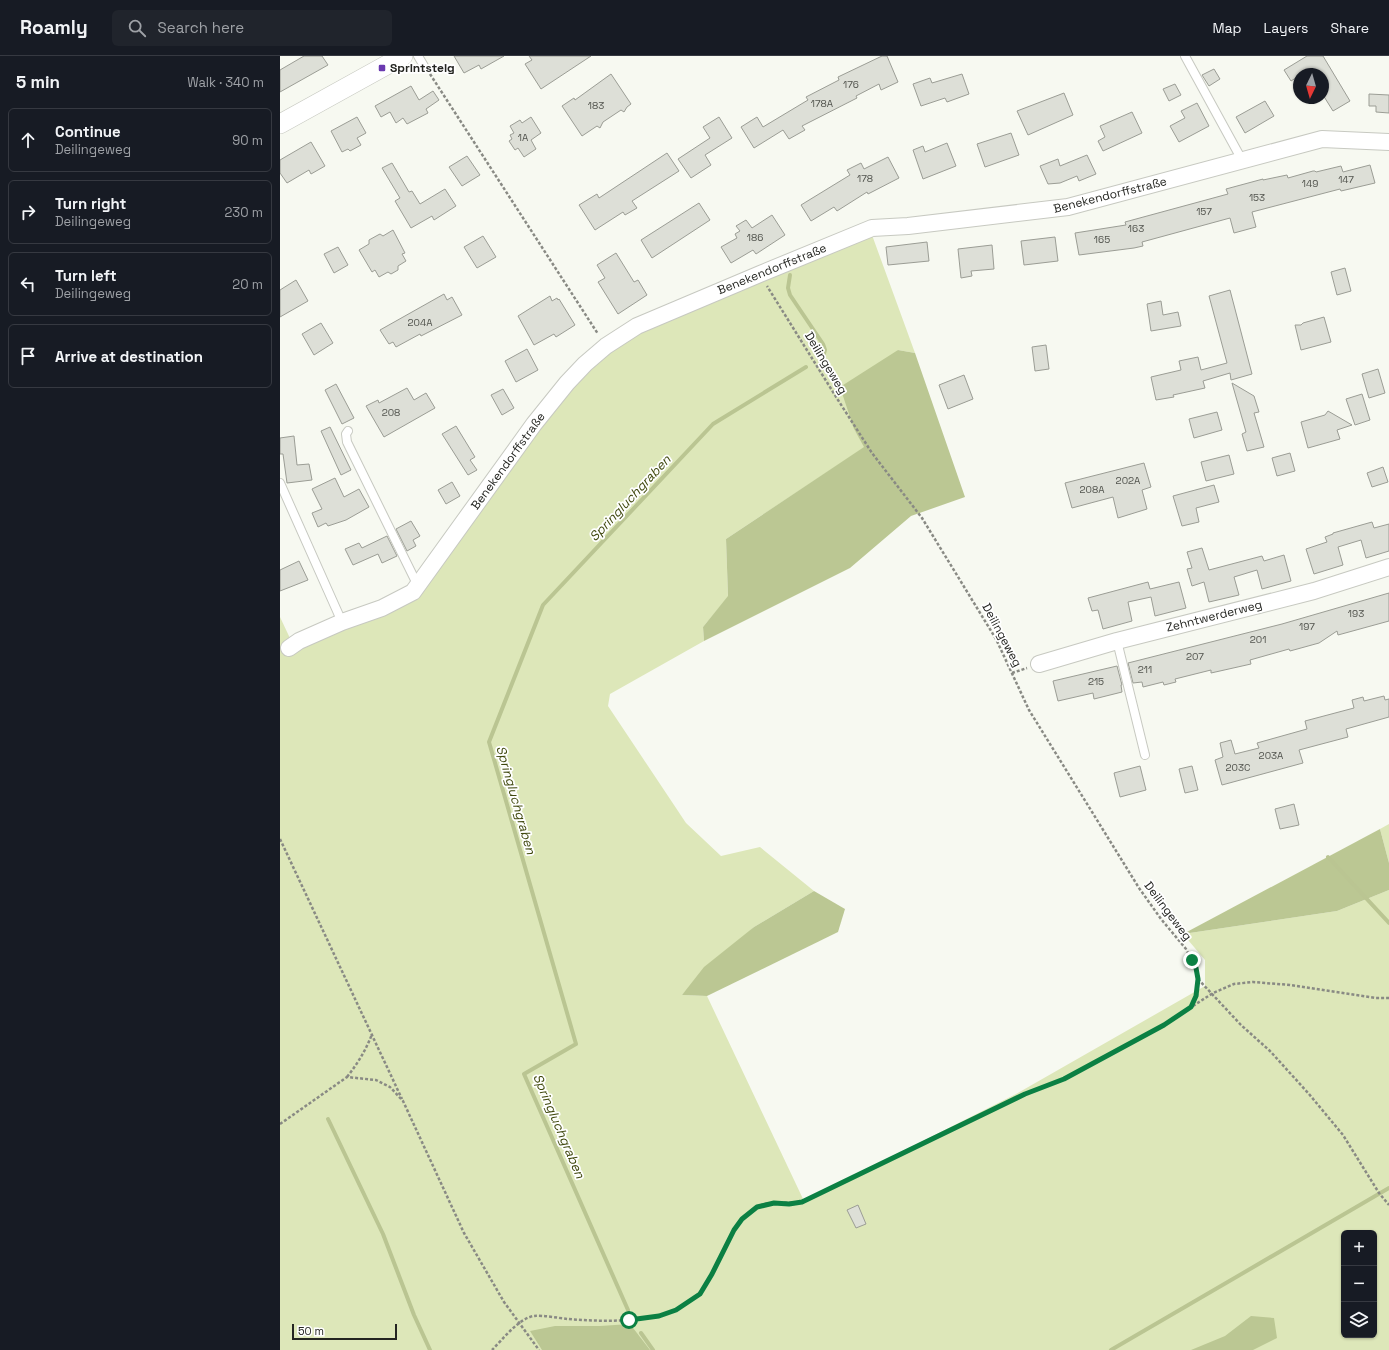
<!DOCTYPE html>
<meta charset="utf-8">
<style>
:root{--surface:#171b24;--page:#20242c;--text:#f1f3f6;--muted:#9ea1a6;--line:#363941}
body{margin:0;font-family:"Space Grotesk",sans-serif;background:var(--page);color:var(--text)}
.controls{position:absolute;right:12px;bottom:12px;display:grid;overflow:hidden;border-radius:6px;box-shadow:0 1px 3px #0004}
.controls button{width:36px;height:36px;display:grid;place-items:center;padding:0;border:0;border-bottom:1px solid var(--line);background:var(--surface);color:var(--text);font:20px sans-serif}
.compass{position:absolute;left:1013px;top:12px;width:36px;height:36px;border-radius:50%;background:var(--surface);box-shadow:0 1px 3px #0004;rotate:185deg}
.scale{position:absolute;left:12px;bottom:10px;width:105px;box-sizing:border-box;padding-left:4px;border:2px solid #242521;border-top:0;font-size:11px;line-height:14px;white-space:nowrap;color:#242521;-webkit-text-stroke:3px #fff;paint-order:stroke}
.stop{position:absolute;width:12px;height:12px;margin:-9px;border:3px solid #0b8043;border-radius:50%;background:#fff}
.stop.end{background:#0b8043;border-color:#fff;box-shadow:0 1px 4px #0008}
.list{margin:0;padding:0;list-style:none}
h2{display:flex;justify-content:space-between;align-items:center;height:52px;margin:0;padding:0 16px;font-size:17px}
h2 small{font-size:13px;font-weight:400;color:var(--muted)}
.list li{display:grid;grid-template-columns:26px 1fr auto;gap:12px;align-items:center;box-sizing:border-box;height:64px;margin:0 8px 8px;padding:0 8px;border:1px solid var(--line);border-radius:6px}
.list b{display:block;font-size:15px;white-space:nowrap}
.list p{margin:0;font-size:13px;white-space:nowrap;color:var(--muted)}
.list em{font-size:13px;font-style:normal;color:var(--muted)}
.icon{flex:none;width:22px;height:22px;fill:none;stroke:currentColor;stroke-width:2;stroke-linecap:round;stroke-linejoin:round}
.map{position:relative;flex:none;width:1109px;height:1294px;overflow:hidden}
header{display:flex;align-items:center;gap:24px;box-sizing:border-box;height:56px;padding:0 20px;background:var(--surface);border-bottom:1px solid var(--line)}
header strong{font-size:19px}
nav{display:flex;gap:22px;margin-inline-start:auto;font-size:14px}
.search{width:280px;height:36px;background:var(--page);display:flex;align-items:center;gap:10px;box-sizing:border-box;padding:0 14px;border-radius:6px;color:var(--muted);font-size:15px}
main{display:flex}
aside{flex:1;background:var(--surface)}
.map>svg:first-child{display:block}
.green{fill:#dde7b9;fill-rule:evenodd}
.forest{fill:#bbc793}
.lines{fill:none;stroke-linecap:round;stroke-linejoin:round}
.stream{stroke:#bac592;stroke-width:4}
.building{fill:#dddfd7;stroke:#9b9d95}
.service-casing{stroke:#c7c9c1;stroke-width:10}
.minor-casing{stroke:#c7c9c1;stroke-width:18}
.tertiary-casing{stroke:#c7c9c1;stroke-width:20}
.path{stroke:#898a84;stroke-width:2.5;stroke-dasharray:3 2;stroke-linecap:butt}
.service{stroke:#fff;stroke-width:8}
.minor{stroke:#fff;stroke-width:16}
.tertiary{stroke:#fff;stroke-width:19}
.route{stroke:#0b8043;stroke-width:5}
.poi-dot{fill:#6a39b0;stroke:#fff;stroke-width:1.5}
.labels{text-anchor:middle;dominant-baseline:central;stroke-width:3.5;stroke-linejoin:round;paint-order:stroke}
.number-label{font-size:10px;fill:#52544e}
.poi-label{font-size:12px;font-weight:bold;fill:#242521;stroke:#fff;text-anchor:start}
.street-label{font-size:12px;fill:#242521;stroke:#fff}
.water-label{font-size:13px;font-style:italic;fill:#3f480d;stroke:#fff}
</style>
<header>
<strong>Roamly</strong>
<div class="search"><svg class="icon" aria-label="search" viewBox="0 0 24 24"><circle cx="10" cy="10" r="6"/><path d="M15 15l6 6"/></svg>Search here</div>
<nav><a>Map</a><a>Layers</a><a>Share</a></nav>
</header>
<main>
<aside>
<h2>5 min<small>Walk · 340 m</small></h2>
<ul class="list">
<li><svg class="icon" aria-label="ahead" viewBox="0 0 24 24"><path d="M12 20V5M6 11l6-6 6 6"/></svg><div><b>Continue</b><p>Deilingeweg</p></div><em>90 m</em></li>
<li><svg class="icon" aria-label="right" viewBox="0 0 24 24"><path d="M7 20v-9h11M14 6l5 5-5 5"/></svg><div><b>Turn right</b><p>Deilingeweg</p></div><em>230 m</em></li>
<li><svg class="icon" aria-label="left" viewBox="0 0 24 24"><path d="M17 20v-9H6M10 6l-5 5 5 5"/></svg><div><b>Turn left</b><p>Deilingeweg</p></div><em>20 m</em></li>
<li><svg class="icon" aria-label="arrive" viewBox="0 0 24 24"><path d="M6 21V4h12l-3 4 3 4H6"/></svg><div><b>Arrive at destination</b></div></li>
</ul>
</aside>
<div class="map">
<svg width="1109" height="1294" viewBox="0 0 1109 1294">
<rect width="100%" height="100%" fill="#f7f9f1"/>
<g class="green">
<path d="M592,179l43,118 -17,-3 -44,79 11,18 -139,92 2,58 -25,30 1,14 -94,53 -2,12 78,117 35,33 39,-9 54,44 -60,36 -72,68 25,1 97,205 212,-107 189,-108v-26l-22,-26 154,-23 52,-21v460h-1109v-733l16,34 36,-20 55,-19 97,-107 87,-118 35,-36 35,-20zM1064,1177h30v102h-30z"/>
<path d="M1109,768v39l-9,-34z"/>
</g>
<g class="forest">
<path d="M618,294l17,3 50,144 -54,19 -61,52 -146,73 -1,-14 25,-31 -2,-57 138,-92 -10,-18 -14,-42z"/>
<path d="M1100,773l9,34v27l-52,21 -154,23z"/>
<path d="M534,835l31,18 -7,23 -131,64 -25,-1 22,-28 50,-40z"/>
<path d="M971,1260l23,2 3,20 -24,12h-62l34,-14z"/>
<path d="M350,1268l20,26h-108l-12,-19 25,-5h45z"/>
</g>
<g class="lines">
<g class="stream">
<path d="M510,219l-2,13 2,7 33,49 2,6 -2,7"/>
<path d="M1048,801l61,66"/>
<path d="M48,1063l55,115 31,81 16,35"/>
<path d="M348,1254l-104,-236 52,-30 -87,-302 54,-137 170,-181 93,-57"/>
<path d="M361,1277l12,17"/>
<path d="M831,1294l278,-162"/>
</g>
</g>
<g class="building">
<path d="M24,0h18l6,9 -48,27v-22z"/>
<path d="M174,0h50l-23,13 -2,-4 -15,8z"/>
<path d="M249,0h62l-50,33 -16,-25 7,-4z"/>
<path d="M602,0h5l11,26 -17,8 -2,-6 -23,12 1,2 -55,28 3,4 -16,9 -6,-9 -29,18 -13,-21 16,-10 6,10 45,-27 -2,-3 33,-17 -1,-3z"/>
<path d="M1027,0h16l27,45 -17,10 -10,-16v-21h-24v2l-8,5 -7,-11z"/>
<path d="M934,13l6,10 -11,7 -7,-11z"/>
<path d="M331,18l20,30 -4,3 -3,5 -3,-2 -18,12 -3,6 -3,-2 -15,10 -20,-30 12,-8 1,2z"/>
<path d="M682,18l7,20 -22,8 -2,-4 -24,8 -8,-22 17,-6 2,5z"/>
<path d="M895,28l6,11 -12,6 -6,-12z"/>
<path d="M131,30l8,14 14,-9 6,9 -13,9 2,4 -21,11 -4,-6 -7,5 -6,-11 -9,5 -6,-11z"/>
<path d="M784,37l9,22 -45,20 -11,-24z"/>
<path d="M1089,38l20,1v18l-13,-1v-6h-7z"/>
<path d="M985,45l9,15 -29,17 -9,-16z"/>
<path d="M917,47l12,23 -30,16 -9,-16 15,-8 -4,-7z"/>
<path d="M852,56l10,21 -39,18 -5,-10 7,-4 -5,-11z"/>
<path d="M77,61l9,16 -9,5 4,7 -11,6 -2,-2 -6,3 -11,-21z"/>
<path d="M251,61l10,16 -10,7 5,9 -12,8 -6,-9 -3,2 -6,-9 3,-2 -2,-4 4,-2 -4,-7 10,-6 2,3z"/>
<path d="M439,61l13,21 -27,17 6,10 -20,13 -13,-19 32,-21 -7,-11z"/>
<path d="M731,77l8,22 -34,12 -8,-23z"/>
<path d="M31,86l14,24 -14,8 -2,-4 -22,13 -7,-10v-13z"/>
<path d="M667,87l9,23 -33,13 -10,-29 10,-4 2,6z"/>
<path d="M387,97l12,18 -47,30 5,7 -12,7 -2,-3 -28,18 -16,-25 18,-11 2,4z"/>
<path d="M807,99l9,19 -17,7 -2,-5 -17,7 -12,1 -8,-18 18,-7 2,7z"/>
<path d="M187,100l13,19 -18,11 -13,-19z"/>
<path d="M608,101l11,21 -31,16 -1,-2 -30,19 -3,-4 -23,14 -10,-16 49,-30 -3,-5 14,-7 3,6z"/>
<path d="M112,107l17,29 3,-1 8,13 25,-15 11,17 -22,14 -2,-4 -21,12 -16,-27 5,-3 -18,-30z"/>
<path d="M1090,109l5,18 -34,8 -1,-2 -88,23 4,15 -22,6 -4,-15 -88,24 1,4 -9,2 -55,7 -4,-22 51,-8 -1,-3 103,-28 -2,-5 37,-10v1l24,-5 1,3 25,-7h2l1,1 25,-6 2,6z"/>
<path d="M419,147l11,17 -58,38 -11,-18z"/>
<path d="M492,159l13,20 -29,19 -3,-4 -22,13 -10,-16 16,-9 -2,-4 5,-3 -4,-5 10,-6 6,8z"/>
<path d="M113,174l12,23 -3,1 4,7 -8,5v4l-7,4 -3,-2 -9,5 -4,-7 -3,2 -13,-22 10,-6v-4l9,-5 2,-1 3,2z"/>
<path d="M203,180l13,21 -19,11 -13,-21z"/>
<path d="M775,181l3,24 -34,4 -3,-24z"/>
<path d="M647,186l2,19 -41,4 -2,-18z"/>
<path d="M712,189l2,24 -23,2 1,5 -11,2 -3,-29z"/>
<path d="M58,191l10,18 -14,8 -10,-19z"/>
<path d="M336,197l18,29 4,-2 9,15 -29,19 -20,-32 7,-4 -8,-13z"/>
<path d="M1065,212l6,23 -14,4 -6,-23z"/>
<path d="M16,224l12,21 -28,16v-27z"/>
<path d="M950,234l22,84 -21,6 -1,-7 -27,8 2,7 -32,7 1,2 -18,3 -5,-23 30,-7 -2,-9 19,-4 3,13 26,-7 -18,-67z"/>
<path d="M164,238l3,6 5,-3 10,18 -41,21 -1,-2 -24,13 -3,-5 -4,2 -9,-14z"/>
<path d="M270,240l2,5 5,-3 1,2 1,-1 16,26 -19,12 -2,-3 -20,11 -16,-29z"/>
<path d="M881,245l2,14 15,-3 3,14 -30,5 -4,-27z"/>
<path d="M1044,261l7,25 -30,8 -6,-25h6l2,-2z"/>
<path d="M41,267l12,20 -19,12 -12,-21z"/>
<path d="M766,289l3,24 -14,2 -3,-24z"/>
<path d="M247,293l11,21 -22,12 -11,-21z"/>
<path d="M1098,313l7,24 -16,5 -7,-24z"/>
<path d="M684,319l9,24 -25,10 -9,-24z"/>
<path d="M952,327l22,13 5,16 -5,1 10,34 -17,4 -5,-17 4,-2z"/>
<path d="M56,328l18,34 -12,6 -17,-34z"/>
<path d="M127,332l7,12 12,-7 9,15 -51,29 -18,-31 12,-6 1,3z"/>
<path d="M223,333l11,19 -12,7 -11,-20z"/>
<path d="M1082,338l8,26 -15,5 -9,-26z"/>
<path d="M1048,355l24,14 -15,5 3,9 -32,9 -7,-26 24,-7z"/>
<path d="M937,356l5,18 -28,8 -5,-19z"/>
<path d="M176,370l19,31 -5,3 7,10 -9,5 -26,-41z"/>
<path d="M50,371l21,43 -10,5 -20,-44z"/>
<path d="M14,380l3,29 12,-1 3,16 -25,3 -4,-29h-3v-16z"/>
<path d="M1010,397l5,18 -18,5 -5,-18z"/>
<path d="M949,399l5,19 -28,7 -5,-19z"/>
<path d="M864,407l7,24 -9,3 5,19 -29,9 -5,-21 -41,11 -7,-25z"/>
<path d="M1103,411l5,15 -16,5 -5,-14z"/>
<path d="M55,422l9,19 15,-8 10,18 -23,13 -18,6 -2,-3 -8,4 -6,-14 10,-4 -10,-20z"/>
<path d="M172,426l8,14 -14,8 -8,-14z"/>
<path d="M934,429l5,17 -23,6 3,14 -17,4 -9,-30z"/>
<path d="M131,465l9,15 -7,4 3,6 -9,5 -11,-22z"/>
<path d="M1092,466l2,6 15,-4v27l-23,7 -5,-18 -23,7 5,18 -29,9 -8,-25 21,-7 -2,-5 8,-3v-1z"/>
<path d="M107,480l10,20 -15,7 -4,-9 -25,11 -8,-16 14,-6 3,5z"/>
<path d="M922,492l7,22 53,-14 2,5 20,-6 7,26 -29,8 -5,-19 -23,7 5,18 -30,7 -5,-20 -12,4 -5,-17 5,-1 -5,-16z"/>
<path d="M19,505l9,19 -28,11v-21z"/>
<path d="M868,526l2,7 29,-7 7,26 -31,8 -4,-19 -23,5 4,19 -29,8 -5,-19 -6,1 -4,-13z"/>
<path d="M1109,537v28l-51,14 -1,-4 -18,12 -29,8 -1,-2 -39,11 1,4 -40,9v-3l-36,9 1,3 -12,3 -1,-3 -20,5 -1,-5 -9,1 -5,-20 154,-39z"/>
<path d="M837,610l5,19h-1l1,7 -28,7 -1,-6 -35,8 -5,-20z"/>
<path d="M1104,640l1,4 4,-1v18l-43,12 2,8 -49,13 4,13 -81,22 -7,-25 8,-3 -3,-14 11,-3 4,14 24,-6 -2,-5 50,-14 -2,-8 49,-13 -2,-8 11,-3 1,4z"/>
<path d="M860,710l6,24 -26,7 -6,-24z"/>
<path d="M912,710l6,24 -13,3 -6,-24z"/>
<path d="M1014,748l5,21 -19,4 -5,-20z"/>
<path d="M578,1149l8,19 -10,4 -9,-18z"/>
</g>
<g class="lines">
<g class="service-casing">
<g id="service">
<path d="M138,0l6,10"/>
<path d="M905,0l57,104"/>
<path d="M68,375l-2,3 1,8 71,144"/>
<path d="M0,427l62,139"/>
<path d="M837,585l28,114"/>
</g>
</g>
<g class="minor-casing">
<g id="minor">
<path d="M9,592l10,-7 43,-19 40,-14 31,-16 121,-168 33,-41 18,-19 21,-18 31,-20 123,-52 112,-46 36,-2 160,-19 254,-68 67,3"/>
<path d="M759,608l78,-23 197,-50 75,-24"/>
</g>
</g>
<g class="tertiary-casing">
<path id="tertiary" d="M0,68l123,-68"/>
</g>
<g class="path">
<path d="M150,18l168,260"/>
<path d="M732,617l15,-5"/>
<path d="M0,783l122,260"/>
<path d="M918,923l43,46 29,26 39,43 34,41 36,58 10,12"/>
<path d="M913,950l20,-13 21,-9 19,-2 37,3 86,13h13"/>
<path d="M67,1021c11,-14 19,-27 25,-43"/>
<path d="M0,1068l67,-47 29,3 14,7 13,14 61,132 40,69 35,48"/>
<path d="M212,1294c11,-11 27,-32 42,-34 9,-1 24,2 34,3 26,2 52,3 78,-1 10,-2 21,-4 30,-8 6,-3 20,-12 24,-18 19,-24 29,-70 57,-85 13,-7 30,-3 45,-5l223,-108 39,-15 100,-54 27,-18 6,-11 1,-17 -2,-11 -10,-19 -25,-30 -22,-31 -110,-178 -33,-71 -74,-121 -50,-65 -34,-53 -71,-114"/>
</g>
<use href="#service" class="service"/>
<use href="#minor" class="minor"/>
<use href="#tertiary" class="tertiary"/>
</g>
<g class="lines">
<path class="route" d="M349,1264l30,-4 17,-6 24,-16 12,-20 22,-44 8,-11 15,-12 17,-4 15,1 13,-2 223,-108 39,-15 100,-54 27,-18 5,-11 2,-17 -2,-11 -4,-8"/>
</g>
<rect class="poi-dot" x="98" y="8" width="8" height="8" rx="2"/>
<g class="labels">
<g class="number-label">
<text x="571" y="28">176</text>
<text x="542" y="47">178A</text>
<text x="316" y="49">183</text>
<text x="243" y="81">1A</text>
<text x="585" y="122">178</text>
<text x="1066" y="123">147</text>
<text x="1030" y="127">149</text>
<text x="977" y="141">153</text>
<text x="924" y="155">157</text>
<text x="856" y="172">163</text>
<text x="475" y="181">186</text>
<text x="822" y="183">165</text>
<text x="140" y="266">204A</text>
<text x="111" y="356">208</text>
<text x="848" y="424">202A</text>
<text x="812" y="433">208A</text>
<text x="1076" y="557">193</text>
<text x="1027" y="570">197</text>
<text x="978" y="583">201</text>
<text x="915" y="600">207</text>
<text x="865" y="613">211</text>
<text x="816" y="625">215</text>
<text x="991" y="699">203A</text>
<text x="958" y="711">203C</text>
</g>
<g class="poi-label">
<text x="110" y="12">Sprintsteig</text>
</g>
<g class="street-label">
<text transform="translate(830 139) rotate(-14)">Benekendorffstraße</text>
<text transform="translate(492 213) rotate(-22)">Benekendorffstraße</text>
<text transform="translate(546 307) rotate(59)">Deilingeweg</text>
<text transform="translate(228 405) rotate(-54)">Benekendorffstraße</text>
<text transform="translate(934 560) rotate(-14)">Zehntwerderweg</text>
<text transform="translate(722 579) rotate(62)">Deilingeweg</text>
<text transform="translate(888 855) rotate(53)">Deilingeweg</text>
</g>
<g class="water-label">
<text transform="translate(350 442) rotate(-47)">Springluchgraben</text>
<text transform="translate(236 744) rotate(74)">Springluchgraben</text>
<text transform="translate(279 1070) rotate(67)">Springluchgraben</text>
</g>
</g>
</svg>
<div class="controls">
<button>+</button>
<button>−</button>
<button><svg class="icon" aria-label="layers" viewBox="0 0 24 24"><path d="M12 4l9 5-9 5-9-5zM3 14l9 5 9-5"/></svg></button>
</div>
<svg class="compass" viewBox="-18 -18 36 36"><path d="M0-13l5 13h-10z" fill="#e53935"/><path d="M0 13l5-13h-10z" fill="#9ea1a6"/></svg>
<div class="scale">50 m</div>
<div class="stop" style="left:349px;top:1264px"></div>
<div class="stop end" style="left:912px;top:904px"></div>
</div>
</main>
